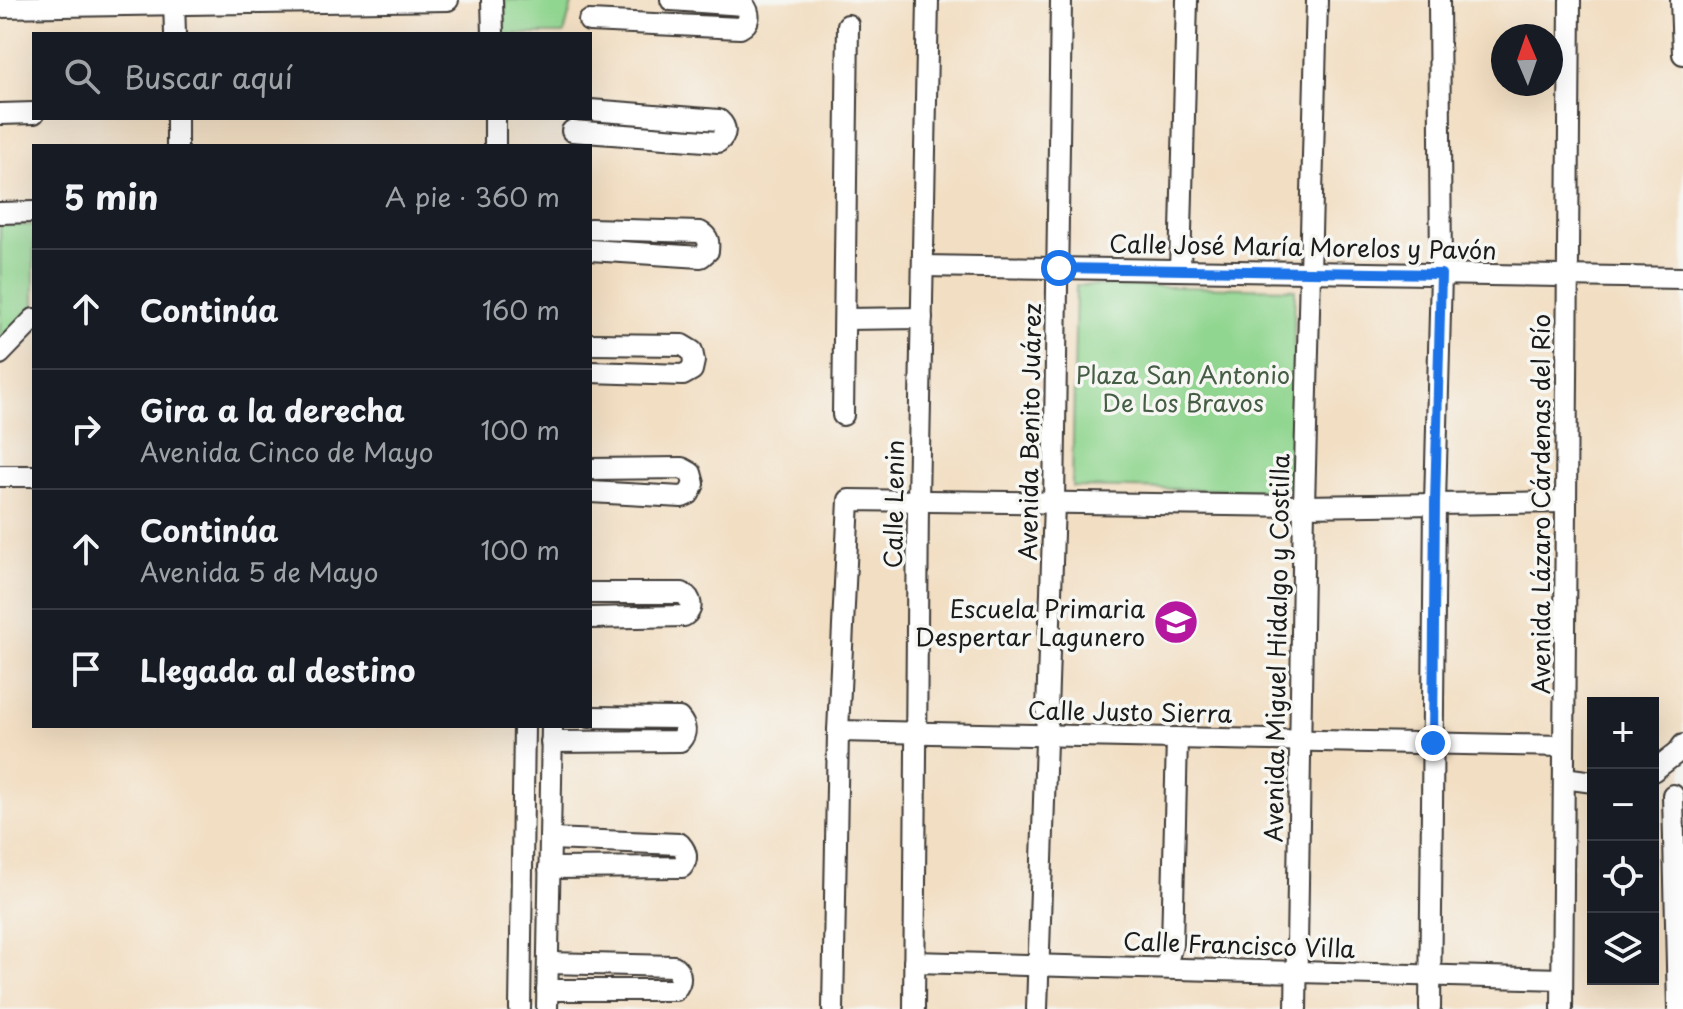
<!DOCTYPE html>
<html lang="es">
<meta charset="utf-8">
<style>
:root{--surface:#171b24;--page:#20242c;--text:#f1f3f6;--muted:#9ea1a6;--line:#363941}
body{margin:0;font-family:"Playpen Sans",sans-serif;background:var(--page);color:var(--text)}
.controls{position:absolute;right:24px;bottom:24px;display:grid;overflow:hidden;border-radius:0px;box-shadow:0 8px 32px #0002}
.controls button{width:72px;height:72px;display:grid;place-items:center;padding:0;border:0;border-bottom:2px solid var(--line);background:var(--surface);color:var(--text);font:40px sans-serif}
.compass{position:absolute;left:1491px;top:24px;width:72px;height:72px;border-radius:50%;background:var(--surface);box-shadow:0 8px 32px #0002;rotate:358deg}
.stop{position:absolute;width:24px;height:24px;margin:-18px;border:6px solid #1a73e8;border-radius:50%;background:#fff}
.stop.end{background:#1a73e8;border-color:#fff;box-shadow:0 2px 8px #0008}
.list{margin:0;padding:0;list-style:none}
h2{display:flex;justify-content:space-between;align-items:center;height:104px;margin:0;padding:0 32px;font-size:34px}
h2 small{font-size:26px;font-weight:400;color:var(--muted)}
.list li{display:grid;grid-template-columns:52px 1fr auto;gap:24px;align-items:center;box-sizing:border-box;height:120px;padding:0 32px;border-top:2px solid var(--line)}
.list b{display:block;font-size:30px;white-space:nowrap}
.list p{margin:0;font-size:26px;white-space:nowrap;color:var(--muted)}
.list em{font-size:26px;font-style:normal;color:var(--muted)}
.icon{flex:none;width:44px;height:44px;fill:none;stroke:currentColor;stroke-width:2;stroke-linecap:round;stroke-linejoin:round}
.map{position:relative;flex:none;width:1683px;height:1009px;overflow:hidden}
.search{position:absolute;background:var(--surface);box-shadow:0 8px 32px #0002;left:32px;top:32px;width:560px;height:88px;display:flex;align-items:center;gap:20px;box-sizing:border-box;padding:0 28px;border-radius:0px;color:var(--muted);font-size:30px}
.panel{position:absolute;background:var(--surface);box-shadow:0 8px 32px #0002;left:32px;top:144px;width:560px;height:584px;border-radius:0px}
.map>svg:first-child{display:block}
.green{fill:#91d690;stroke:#567956;stroke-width:2}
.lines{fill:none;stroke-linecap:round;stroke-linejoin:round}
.minor-casing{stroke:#3c3935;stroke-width:24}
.minor{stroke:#fff;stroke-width:20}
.route{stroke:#1a73e8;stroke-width:10}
.labels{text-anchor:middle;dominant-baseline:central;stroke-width:7;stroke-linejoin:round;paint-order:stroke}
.street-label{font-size:24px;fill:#1c1c1c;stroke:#f6f6f2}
.park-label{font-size:24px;fill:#455d45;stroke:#f6f6f2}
.poi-label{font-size:24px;fill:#1c1c1c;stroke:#f6f6f2;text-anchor:end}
</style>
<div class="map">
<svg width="1683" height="1009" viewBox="0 0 1683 1009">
<rect width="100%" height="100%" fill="#f6f6f2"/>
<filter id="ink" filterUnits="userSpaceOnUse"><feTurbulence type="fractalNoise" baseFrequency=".0125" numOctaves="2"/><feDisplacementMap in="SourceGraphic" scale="16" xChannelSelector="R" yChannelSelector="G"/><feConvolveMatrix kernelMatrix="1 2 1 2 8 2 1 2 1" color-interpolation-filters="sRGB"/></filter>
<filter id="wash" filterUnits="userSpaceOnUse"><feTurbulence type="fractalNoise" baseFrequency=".006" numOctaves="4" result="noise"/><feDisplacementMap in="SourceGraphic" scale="32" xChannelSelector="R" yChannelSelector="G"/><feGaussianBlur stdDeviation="1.8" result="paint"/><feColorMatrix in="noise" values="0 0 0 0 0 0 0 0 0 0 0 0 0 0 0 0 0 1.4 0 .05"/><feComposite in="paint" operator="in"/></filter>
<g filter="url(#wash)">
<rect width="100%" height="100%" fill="#f2dec2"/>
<g class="green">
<path d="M505,0h68l-9,34h-60z"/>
<path d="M0,225h34v81l-34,34z"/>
<path d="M1076,285l219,4 -5,202 -218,-4z"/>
</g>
</g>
<g filter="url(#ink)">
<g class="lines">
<g class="minor-casing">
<g id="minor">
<path d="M174,0l1,34"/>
<path d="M492,0l1,34"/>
<path d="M1681,0l2,54"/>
<path d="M0,7l448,-7"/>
<path d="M589,21l151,7c10,-5 11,-14 4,-23l-73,-5"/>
<path d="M0,114l34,-1"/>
<path d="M177,118v28"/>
<path d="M495,118v28"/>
<path d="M572,131l146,11c9,-7 9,-15 1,-22l-129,-10"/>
<path d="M0,213l34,-1"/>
<path d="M590,229l110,3c9,5 9,10 8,19l-7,6 -111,-7"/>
<path d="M923,266l760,12"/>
<path d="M1180,270l7,-270"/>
<path d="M845,319l77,-1"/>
<path d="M590,344l92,1 10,6 2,10 -2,9 -9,5 -93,-3"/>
<path d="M0,354l34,-35"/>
<path d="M843,415l5,-390"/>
<path d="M590,469l92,-1 9,5 3,11 -5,10 -7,3 -92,-5"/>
<path d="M0,476h34"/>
<path d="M590,593h92c10,5 12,16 2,23l-94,2"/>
<path d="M838,731l726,15"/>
<path d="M551,742l129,-1c7,-8 6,-15 -1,-23l-89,-1"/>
<path d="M1653,771l25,-19 5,-7"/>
<path d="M1564,778l29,4"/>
<path d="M1673,795l5,214"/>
<path d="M549,868l133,-1c6,-8 5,-15 -2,-23l-130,-5"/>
<path d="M914,962l648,17"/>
<path d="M1165,968l7,-23 5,-207"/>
<path d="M547,990h128c7,-8 7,-17 -1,-24l-126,-3"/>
<path d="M520,1009l4,-283"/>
<path d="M547,1009l5,-283"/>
<path d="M833,1009l5,-278 11,-231 455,6 262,-4"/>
<path d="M914,1009l4,-508 10,-501"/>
<path d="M1037,1009l17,-506 7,-503"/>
<path d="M1296,1009l8,-503 13,-506"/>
<path d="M1430,1009l5,-506 6,-229 -2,-274"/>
<path d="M1562,1009l8,-1009"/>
</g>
</g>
<use href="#minor" class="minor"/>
</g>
</g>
<g class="lines" filter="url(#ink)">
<path class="route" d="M1059,268l382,6 -6,229 -2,240"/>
</g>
<defs>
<g id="school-disc" transform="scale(2.3)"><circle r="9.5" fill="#b5179e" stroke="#f6f6f2"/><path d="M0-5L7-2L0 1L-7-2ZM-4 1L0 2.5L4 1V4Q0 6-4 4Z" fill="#fff"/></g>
</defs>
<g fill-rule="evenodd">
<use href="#school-disc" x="1176" y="622"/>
</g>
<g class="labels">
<g class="street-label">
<text transform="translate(1303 246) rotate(1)">Calle José María Morelos y Pavón</text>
<text transform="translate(1029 432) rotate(-89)">Avenida Benito Juárez</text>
<text transform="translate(893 504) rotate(-89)">Calle Lenin</text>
<text transform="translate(1540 504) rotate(-90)">Avenida Lázaro Cárdenas del Río</text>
<text transform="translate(1276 648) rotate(-89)">Avenida Miguel Hidalgo y Costilla</text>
<text transform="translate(1130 711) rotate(1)">Calle Justo Sierra</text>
<text transform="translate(1239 944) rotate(2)">Calle Francisco Villa</text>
</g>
<g class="park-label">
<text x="1183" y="374">Plaza San Antonio<tspan x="1183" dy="28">De Los Bravos</tspan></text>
</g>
<g class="poi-label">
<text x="1145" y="608">Escuela Primaria<tspan x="1145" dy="28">Despertar Lagunero</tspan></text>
</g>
</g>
</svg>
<div class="controls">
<button>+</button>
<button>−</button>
<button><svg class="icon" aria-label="locate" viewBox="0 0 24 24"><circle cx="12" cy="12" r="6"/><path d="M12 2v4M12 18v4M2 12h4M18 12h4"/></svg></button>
<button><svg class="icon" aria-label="layers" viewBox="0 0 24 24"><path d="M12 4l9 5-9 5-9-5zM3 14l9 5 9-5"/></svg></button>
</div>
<svg class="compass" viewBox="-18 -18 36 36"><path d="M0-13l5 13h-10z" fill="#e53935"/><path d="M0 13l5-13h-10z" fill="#9ea1a6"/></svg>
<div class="stop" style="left:1059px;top:268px"></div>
<div class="stop end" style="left:1433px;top:743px"></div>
<div class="search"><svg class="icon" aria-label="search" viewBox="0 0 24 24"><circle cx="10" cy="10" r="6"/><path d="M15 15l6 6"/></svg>Buscar aquí</div>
<section class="panel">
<h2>5 min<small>A pie · 360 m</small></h2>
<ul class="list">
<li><svg class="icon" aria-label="ahead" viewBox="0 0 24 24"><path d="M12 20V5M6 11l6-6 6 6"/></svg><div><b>Continúa</b></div><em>160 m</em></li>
<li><svg class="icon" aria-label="right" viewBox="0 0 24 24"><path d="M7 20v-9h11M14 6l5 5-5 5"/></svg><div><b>Gira a la derecha</b><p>Avenida Cinco de Mayo</p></div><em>100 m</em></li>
<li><svg class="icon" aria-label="ahead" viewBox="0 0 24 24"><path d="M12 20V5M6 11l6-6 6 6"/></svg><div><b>Continúa</b><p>Avenida 5 de Mayo</p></div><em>100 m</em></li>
<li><svg class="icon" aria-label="arrive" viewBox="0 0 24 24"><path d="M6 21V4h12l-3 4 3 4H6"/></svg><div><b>Llegada al destino</b></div></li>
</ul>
</section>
</div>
